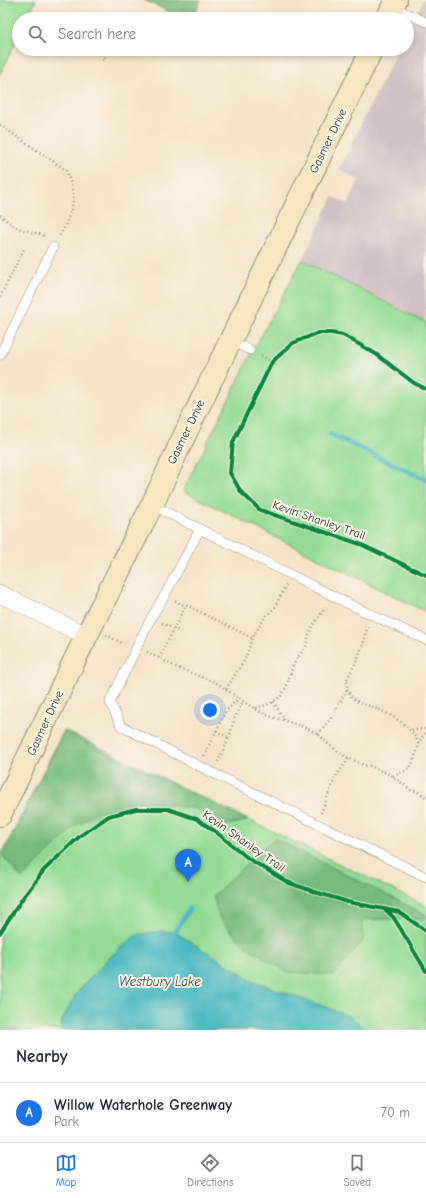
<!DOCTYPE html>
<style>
:root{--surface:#fff;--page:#f6f6f7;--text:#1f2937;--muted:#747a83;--line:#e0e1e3;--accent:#1a73e8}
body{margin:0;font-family:"Comic Neue",sans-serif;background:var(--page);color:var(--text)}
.you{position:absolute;left:210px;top:710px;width:14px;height:14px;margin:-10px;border:3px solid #fff;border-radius:50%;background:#1a73e8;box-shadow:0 0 0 6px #1a73e833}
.badge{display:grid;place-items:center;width:26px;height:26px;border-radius:50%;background:var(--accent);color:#fff;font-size:13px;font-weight:700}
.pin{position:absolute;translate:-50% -33px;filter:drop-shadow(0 1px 2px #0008)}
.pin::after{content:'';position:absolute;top:21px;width:14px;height:12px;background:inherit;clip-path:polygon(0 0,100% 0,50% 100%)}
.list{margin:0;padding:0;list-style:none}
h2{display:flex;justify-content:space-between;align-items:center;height:52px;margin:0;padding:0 16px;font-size:17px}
h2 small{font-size:13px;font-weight:400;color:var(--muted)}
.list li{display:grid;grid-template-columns:26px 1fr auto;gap:12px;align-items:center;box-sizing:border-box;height:60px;padding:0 16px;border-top:1px solid var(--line)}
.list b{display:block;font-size:15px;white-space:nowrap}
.list p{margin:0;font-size:13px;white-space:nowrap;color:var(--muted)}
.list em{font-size:13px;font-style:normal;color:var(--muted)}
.icon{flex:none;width:22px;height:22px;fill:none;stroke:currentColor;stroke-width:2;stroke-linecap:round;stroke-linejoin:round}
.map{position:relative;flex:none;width:426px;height:1030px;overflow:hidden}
.search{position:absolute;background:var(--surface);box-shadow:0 2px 6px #0003;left:12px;right:12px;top:12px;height:44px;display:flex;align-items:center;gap:10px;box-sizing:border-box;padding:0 14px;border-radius:22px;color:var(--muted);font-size:15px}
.sheet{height:112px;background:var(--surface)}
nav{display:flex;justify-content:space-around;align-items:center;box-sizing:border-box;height:56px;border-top:1px solid var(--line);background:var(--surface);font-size:11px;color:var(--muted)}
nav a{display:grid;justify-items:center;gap:2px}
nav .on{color:var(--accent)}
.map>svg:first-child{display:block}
.industrial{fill:#d2bec5}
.green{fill:#92da96;stroke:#588c65}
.forest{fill:#75ba7f;stroke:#4a7c5a}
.water{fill:#49b8c0;stroke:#347a7a}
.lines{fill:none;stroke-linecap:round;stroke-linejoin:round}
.stream{stroke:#49b8c0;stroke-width:5}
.lane-casing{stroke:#8b907f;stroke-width:10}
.street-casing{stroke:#8b907f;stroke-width:18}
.secondary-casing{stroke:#8b907f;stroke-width:24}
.path{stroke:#8b907f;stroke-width:2.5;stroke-dasharray:1 3;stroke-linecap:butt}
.lane{stroke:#fff;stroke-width:9}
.street{stroke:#fff;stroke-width:17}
.secondary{stroke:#f9e7c3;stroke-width:22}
.cycleway-casing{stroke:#fcf5e5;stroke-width:6}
.cycleway{stroke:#00873e;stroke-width:4}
.labels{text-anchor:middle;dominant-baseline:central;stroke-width:4;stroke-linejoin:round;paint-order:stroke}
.street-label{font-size:12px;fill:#1f3d34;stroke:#fcf5e5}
.water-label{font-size:13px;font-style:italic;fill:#2a5c57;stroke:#fcf5e5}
</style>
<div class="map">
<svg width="426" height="1030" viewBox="0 0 426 1030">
<rect width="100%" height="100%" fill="#fcf5e5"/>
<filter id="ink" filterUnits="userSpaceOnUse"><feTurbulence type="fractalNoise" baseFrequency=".025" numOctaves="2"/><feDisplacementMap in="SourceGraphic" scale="8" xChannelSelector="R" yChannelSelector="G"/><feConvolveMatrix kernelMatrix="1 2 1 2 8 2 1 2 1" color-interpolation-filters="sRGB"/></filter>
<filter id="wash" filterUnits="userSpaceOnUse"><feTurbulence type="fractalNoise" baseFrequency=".012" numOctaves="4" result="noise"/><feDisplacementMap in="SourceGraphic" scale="16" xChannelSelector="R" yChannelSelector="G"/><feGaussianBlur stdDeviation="0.9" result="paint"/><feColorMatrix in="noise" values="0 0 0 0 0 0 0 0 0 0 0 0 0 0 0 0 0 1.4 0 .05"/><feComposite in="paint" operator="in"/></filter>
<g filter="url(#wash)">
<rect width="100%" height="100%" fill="#f7e3ca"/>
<path class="industrial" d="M423,0h3v323l-124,-63 31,-63 15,7 11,-24 -20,-11 59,-120h9v-17z"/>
<g class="green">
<path d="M0,0h36l-9,19h-8v16l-19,40z"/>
<path d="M302,260l124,63v289l-243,-121 70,-140z"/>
<path d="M64,730l362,176v124h-426v-173z"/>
</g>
<g class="forest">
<path d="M144,0h57l-9,19h-8z"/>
<path d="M64,732l183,89 -28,5 -23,-17 -46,-7 -53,11 -23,14 -52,52 -19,-23z"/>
<path d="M274,838l152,77v3l-64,2 1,20 -29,35 -47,-3 -43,-27 -24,-26 -7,-23z"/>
</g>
<path class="water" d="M161,931l14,1 78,49 94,34 12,8 6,7h-304l1,-10 16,-29 31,-33 27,-23z"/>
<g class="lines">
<g class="stream">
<path d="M330,434l96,46"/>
<path d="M172,937l17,-28"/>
</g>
</g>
</g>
<g filter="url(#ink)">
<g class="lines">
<g class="lane-casing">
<g id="lane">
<path d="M393,7l33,15"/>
<path d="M230,341l20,9"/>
<path d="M0,355l53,-108"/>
<path d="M152,505l201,101 73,34"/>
<path d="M200,529l-35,66 -14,23 -41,84 11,24 92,47 213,104"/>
</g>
</g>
<g class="street-casing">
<path id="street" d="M0,594l87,42"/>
</g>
<g class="secondary-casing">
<g id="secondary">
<path d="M387,19l9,-19"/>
<path d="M0,815l78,-162 74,-148 36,-77 184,-379"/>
</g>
</g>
<g class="path">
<path d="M103,61l6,-12"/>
<path d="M0,125l66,45c3,8 6,16 7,25 1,11 -7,32 -14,41"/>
<path d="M0,215c8,7 17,14 28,16 6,2 12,2 18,6"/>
<path d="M0,297l25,-50"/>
<path d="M261,356l11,6"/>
<path d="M175,601l9,4 4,1 64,32"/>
<path d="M162,623l17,8"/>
<path d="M106,635l18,9"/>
<path d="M147,652l31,16 37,14 32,22 19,11 36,11 16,8 9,9 19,14 18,8 6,1 21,9 20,15 6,1 9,6"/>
<path d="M159,658l27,-53"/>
<path d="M226,689l18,-28 5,-12 3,-11 12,-19 11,-12 11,-22"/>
<path d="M347,689c2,3 4,8 7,10 6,5 15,6 23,10 16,7 38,18 42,38"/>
<path d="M273,702l13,19"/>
<path d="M256,708l14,-4 11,-8 6,-11 6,-20 13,-19 3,-12 4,-9 13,-18"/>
<path d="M412,730l14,-1"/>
<path d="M216,731l13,7 -11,24"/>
<path d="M318,734l14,-17 15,-28v-10l10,-19 8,-21v-6l4,-7"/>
<path d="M229,738l5,-18 9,-19"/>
<path d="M204,756l22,-45 13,-13"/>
<path d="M393,776l12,-5 7,-6 9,-26 5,-7"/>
<path d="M321,813l14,-35 14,-20"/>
</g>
<use href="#lane" class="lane"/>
<use href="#street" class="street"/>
<use href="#secondary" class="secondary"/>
<g class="cycleway-casing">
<g id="cycleway">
<path d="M426,389l-12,-6 -38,-29 -33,-19 -12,-2h-13l-25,10 -21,19 -39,80 -3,31 11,19 19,18 100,34 66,31"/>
<path d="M385,909l9,9 32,53"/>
<path d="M0,933l22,-34 22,-29 36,-34 29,-20 27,-7h32l29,10 19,13 33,27 38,23 28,10 33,10 51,10 27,19"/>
</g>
</g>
<use href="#cycleway" class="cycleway"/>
</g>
</g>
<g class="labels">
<g class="street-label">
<text transform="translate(328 141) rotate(-64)">Gasmer Drive</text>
<text transform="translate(186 432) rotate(-64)">Gasmer Drive</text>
<text transform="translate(319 520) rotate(19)">Kevin Shanley Trail</text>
<text transform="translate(45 723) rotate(-65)">Gasmer Drive</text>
<text transform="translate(244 841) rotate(35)">Kevin Shanley Trail</text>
</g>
<g class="water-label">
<text x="160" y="981">Westbury Lake</text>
</g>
</g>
</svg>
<div class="you"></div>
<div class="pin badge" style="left:188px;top:882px">A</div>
<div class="search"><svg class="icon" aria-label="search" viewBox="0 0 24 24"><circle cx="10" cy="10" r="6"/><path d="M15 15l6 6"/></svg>Search here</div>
</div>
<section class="sheet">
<h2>Nearby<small></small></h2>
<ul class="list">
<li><span class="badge">A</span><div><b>Willow Waterhole Greenway</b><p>Park</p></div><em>70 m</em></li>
</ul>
</section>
<nav>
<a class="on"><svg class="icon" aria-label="map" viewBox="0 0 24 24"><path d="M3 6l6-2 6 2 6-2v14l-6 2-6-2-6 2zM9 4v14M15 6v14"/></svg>Map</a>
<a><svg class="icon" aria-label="directions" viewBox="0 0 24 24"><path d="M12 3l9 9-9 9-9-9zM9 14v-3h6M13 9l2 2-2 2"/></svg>Directions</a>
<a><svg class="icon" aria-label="saved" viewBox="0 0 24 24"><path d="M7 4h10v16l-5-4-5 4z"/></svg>Saved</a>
</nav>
